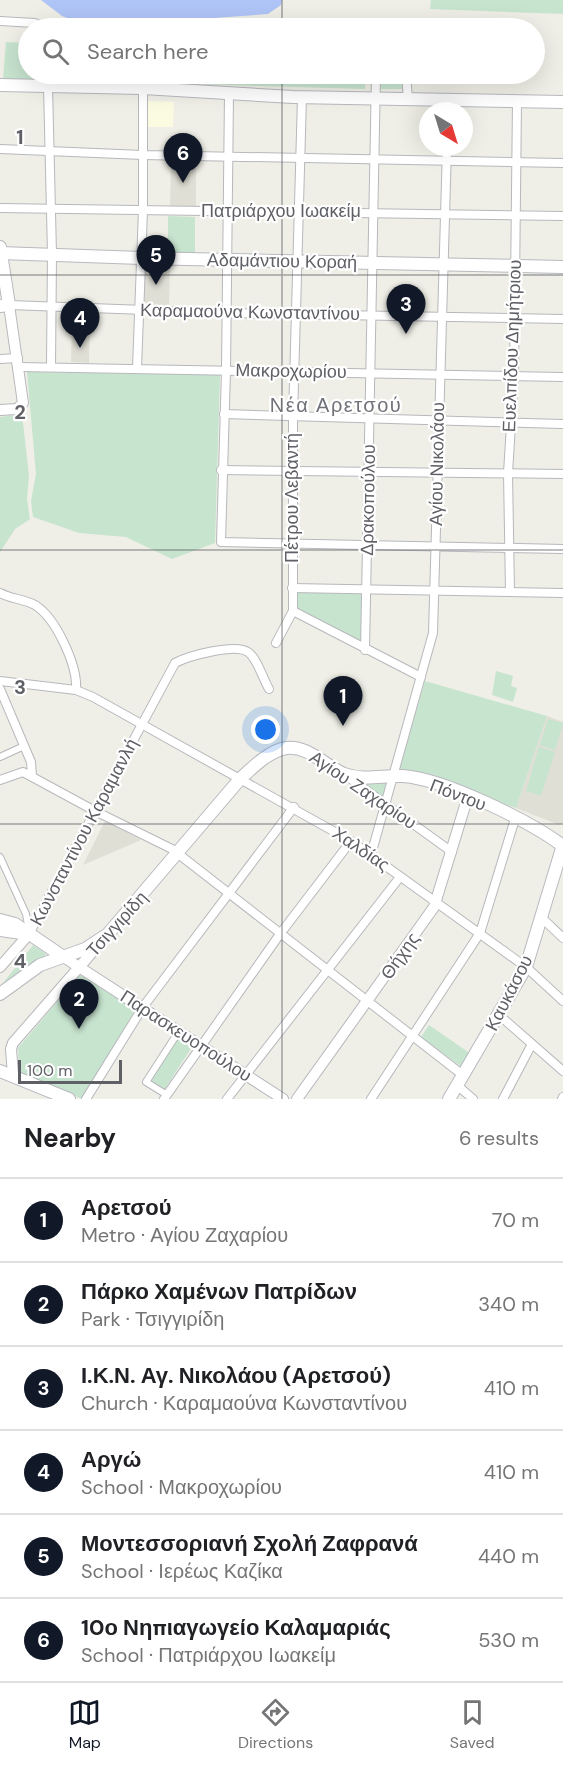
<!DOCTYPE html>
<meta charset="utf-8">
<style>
:root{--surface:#fff;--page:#f2f2f2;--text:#202124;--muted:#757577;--line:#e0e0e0;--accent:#111827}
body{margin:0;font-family:"DM Sans",sans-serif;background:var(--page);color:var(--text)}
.compass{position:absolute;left:419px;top:102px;width:54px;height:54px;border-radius:50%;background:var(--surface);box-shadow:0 6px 24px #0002;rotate:142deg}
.scale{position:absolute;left:18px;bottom:15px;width:104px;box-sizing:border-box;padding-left:6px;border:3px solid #5f6066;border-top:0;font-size:16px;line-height:21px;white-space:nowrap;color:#5f6066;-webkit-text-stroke:4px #fff;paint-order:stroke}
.you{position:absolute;left:266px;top:730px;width:21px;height:21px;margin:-15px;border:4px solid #fff;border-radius:50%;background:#1a73e8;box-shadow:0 0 0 9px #1a73e833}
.badge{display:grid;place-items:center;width:39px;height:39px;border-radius:50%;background:var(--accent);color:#fff;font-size:20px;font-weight:700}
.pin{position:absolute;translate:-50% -50px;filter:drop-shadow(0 2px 3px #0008)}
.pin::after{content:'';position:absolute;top:32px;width:21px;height:18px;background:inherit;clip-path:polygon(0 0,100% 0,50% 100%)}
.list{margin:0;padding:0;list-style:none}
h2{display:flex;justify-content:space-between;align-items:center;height:78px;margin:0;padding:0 24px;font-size:26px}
h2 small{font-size:20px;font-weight:400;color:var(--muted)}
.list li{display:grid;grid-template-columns:39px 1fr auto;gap:18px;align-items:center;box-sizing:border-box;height:84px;padding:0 24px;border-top:2px solid var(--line)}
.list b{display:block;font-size:22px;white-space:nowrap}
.list p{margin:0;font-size:20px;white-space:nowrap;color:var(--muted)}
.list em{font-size:20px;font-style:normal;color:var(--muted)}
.icon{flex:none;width:33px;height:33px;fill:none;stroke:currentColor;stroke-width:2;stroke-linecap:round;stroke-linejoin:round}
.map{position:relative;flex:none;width:563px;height:1099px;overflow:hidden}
.search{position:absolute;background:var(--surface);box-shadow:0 6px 24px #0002;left:18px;right:18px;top:18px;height:66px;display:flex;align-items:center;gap:15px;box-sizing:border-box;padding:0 21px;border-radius:33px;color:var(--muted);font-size:22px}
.sheet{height:582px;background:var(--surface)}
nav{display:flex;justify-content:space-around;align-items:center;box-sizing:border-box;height:84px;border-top:2px solid var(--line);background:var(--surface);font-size:16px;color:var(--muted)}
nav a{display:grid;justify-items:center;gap:3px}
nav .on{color:var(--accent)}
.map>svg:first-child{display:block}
.commercial{fill:#fafbe1}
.education{fill:#dfdfd6}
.green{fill:#c7e4cf}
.water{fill:#b0c5f7}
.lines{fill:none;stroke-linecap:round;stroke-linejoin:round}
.pedestrian-casing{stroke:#b7b8bc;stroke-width:8}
.minor-casing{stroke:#b7b8bc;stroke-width:10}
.tertiary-casing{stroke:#b7b8bc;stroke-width:12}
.secondary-casing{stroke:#b8b9bf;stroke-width:14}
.pedestrian{stroke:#fff;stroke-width:6}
.minor{stroke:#fff;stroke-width:8}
.tertiary{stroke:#fff;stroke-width:10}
.secondary{stroke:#fff;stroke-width:12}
.grid{fill:none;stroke:#5f6066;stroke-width:1.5;stroke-opacity:0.55}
.labels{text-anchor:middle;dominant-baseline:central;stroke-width:4.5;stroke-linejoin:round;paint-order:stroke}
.street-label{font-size:18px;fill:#5f6066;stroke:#fff}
.neighbourhood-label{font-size:20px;letter-spacing:1.5px;fill:#707278;stroke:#fff}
.grid-label{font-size:20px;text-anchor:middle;font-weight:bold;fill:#5f6066;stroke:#fff;stroke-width:4.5;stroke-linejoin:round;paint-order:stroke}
</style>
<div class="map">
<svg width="563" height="1099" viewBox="0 0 563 1099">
<rect width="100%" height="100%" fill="#efefe7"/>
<path class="commercial" d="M148,101l26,1 -1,25h-25z"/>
<g class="education">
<path d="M171,161h25v45h-26z"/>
<path d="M143,264h27l-1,42 -27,-1z"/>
<path d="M72,314h18l-1,49 -18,-1z"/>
<path d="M547,716l16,6v101l-4,2 -43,-17z"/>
<path d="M105,821l36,19 -58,25z"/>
</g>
<g class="green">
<path d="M431,0h132v14l-133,-5z"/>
<path d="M6,42l22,1v31h27l-1,6 -51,-1z"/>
<path d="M60,74h306l-1,15 -306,-9z"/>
<rect x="381" y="80" width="21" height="9"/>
<path d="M168,216l27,1v36h-27z"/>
<path d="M27,372l193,3 -5,168 -43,16 -46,-22 -47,-4 -46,-16 -2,-16 5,-27z"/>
<path d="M22,414l7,62 -2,23 3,20 -15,10 -15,23v-135z"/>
<path d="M294,592l69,2 -2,52 -64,-33z"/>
<path d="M496,671l17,5 -2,10 6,2 -4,14 -21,-7z"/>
<path d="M425,681l122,35 -31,92 -117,-40z"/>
<path d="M548,719l15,4 -8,27 -15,-5z"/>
<path d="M539,747l16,5 -14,44 -15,-5z"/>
<path d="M361,783h27l-4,15z"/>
<path d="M33,945l13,9 -1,2 -14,7 -31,24z"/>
<path d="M80,975l55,35 -53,89 -63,-27 -1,-24z"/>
<path d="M429,1025l42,29 -8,14 -42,-31z"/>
<path d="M176,1036l16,11 -30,46 -16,-11z"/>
</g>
<path class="water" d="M41,0h241l-1,5 -13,9 -123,9h-65l-18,-7z"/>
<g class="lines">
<g class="pedestrian-casing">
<g id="pedestrian">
<path d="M0,757l24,-11"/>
<path d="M0,857l26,57 3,17"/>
<path d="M167,1095l-21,-13 33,-51"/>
</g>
</g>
<g class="minor-casing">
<g id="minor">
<path d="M0,21l35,2 8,5"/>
<path d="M406,74l2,25"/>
<path d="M229,93l-3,278 -5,171 342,7"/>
<path d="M0,149l143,6 420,8"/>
<path d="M0,208l563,8"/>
<path d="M9,305l218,8 336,6"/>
<path d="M0,359l18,-1"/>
<path d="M51,366l1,-112 -4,-168 11,-6v-6"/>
<path d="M19,367l544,10"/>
<path d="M137,368l6,-158v-122"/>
<path d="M224,414l339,10"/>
<path d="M221,470l342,4"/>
<path d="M292,588l271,5"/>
<path d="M510,591l-2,-118 6,-96 3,-276"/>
<path d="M0,593c11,6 24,6 35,12 21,13 43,61 41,85"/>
<path d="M293,611l128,66"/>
<path d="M276,643l17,-32v-193l9,-321"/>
<path d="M365,650l11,-576"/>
<path d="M0,681l76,9 17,7 258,144 175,126 37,34"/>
<path d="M0,689l31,73 1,14"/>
<path d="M348,777l104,75"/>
<path d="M0,780l23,-8 72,39 77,38 292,227"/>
<path d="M371,855l62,-222 14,-486"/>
<path d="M542,918l21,20"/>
<path d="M29,934l146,-271c13,-7 60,-20 73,-11 9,6 15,27 21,37"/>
<path d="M499,1015l64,56"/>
<path d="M458,1086l15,13"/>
<path d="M86,1099l57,-92 151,-200"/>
<path d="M164,1099l116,-165 71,-93"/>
<path d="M227,1099l173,-222"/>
<path d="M371,1099l109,-166 35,-114"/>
<path d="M503,1099l29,-55"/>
<path d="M562,1099l1,-2"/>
</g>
</g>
<g class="tertiary-casing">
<g id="tertiary">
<path d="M0,410l17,-1 6,-6 -14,-98"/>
<path d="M62,956l221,143"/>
<path d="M0,967l29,-33"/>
<path d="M13,1075l-2,-26 2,-6 89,-102"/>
<path d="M297,1099l137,-192 34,-111"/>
</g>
</g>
<g class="secondary-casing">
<g id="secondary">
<path d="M0,85l143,3 150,9 270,5"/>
<path d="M0,247l9,58 -9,1"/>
<path d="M0,253l141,5 422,9"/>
<path d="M0,920l15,4 47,32"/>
<path d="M0,930l28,4"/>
<path d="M0,994l40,-29 45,-16 23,-15 132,-155c13,-12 29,-28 46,-31 22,-3 39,18 58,26 19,7 40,1 59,2 41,3 127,45 160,70"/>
<path d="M0,1071l69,28"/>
<path d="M449,1099l77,-132 37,-122"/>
</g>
</g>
<use href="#pedestrian" class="pedestrian"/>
<use href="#minor" class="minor"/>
<use href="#tertiary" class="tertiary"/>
<use href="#secondary" class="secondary"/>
</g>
<path class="grid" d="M282,0v28M282,74v1025M0,275h563M0,550h563M0,824h563"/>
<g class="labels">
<g class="street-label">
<text x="281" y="211">Πατριάρχου Ιωακείμ</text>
<text transform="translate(282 261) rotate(1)">Αδαμάντιου Κοραή</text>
<text transform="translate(250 312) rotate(1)">Καραμαούνα Κωνσταντίνου</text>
<text transform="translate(512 346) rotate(-88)">Ευελπίδου Δημήτριου</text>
<text transform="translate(291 371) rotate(1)">Μακροχωρίου</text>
<text transform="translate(437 464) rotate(-89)">Αγίου Νικολάου</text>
<text transform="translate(292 498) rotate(-90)">Πέτρου Λεβαντή</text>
<text transform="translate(368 500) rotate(-89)">Δρακοπούλου</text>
<text transform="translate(363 790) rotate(34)">Αγίου Ζαχαρίου</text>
<text transform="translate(458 795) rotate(21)">Πόντου</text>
<text transform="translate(84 832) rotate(-62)">Κωνσταντίνου Καραμανλή</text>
<text transform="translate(361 849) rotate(34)">Χαλδίας</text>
<text transform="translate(117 924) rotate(-48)">Τσιγγιρίδη</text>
<text transform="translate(400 956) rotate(-55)">Θήχης</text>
<text transform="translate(509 993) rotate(-63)">Καυκάσου</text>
<text transform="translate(186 1036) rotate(33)">Παρασκευοπούλου</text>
</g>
<g class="neighbourhood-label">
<text x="336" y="405">Νέα Αρετσού</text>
</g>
</g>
<g class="grid-label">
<text x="20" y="144">1</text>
<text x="20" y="419">2</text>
<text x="20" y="694">3</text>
<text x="20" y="968">4</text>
</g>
</svg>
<svg class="compass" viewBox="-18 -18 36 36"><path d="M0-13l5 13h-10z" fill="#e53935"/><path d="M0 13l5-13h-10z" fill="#757577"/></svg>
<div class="scale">100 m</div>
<div class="you"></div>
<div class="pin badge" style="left:343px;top:726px">1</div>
<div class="pin badge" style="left:79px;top:1029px">2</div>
<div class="pin badge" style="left:406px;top:334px">3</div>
<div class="pin badge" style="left:80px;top:348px">4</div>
<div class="pin badge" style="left:156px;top:285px">5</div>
<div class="pin badge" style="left:183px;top:183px">6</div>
<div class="search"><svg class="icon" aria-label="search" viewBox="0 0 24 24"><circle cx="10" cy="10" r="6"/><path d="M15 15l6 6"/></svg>Search here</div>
</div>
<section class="sheet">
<h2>Nearby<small>6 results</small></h2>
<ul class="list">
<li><span class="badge">1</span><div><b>Αρετσού</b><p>Metro · Αγίου Ζαχαρίου</p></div><em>70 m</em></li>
<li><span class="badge">2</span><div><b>Πάρκο Χαμένων Πατρίδων</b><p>Park · Τσιγγιρίδη</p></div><em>340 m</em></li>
<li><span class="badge">3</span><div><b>Ι.Κ.Ν. Αγ. Νικολάου (Αρετσού)</b><p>Church · Καραμαούνα Κωνσταντίνου</p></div><em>410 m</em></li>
<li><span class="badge">4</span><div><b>Αργώ</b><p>School · Μακροχωρίου</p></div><em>410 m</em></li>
<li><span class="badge">5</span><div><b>Μοντεσσοριανή Σχολή Ζαφρανά</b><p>School · Ιερέως Καζίκα</p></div><em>440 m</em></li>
<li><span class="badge">6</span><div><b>10ο Νηπιαγωγείο Καλαμαριάς</b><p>School · Πατριάρχου Ιωακείμ</p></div><em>530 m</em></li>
</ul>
</section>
<nav>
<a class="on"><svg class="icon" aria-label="map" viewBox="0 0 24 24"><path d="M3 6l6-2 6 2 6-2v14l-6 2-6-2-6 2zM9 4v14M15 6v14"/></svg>Map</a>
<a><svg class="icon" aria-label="directions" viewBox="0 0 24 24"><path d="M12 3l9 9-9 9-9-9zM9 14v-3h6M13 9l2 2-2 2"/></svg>Directions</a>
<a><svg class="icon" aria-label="saved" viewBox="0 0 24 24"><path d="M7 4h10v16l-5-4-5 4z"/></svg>Saved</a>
</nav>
